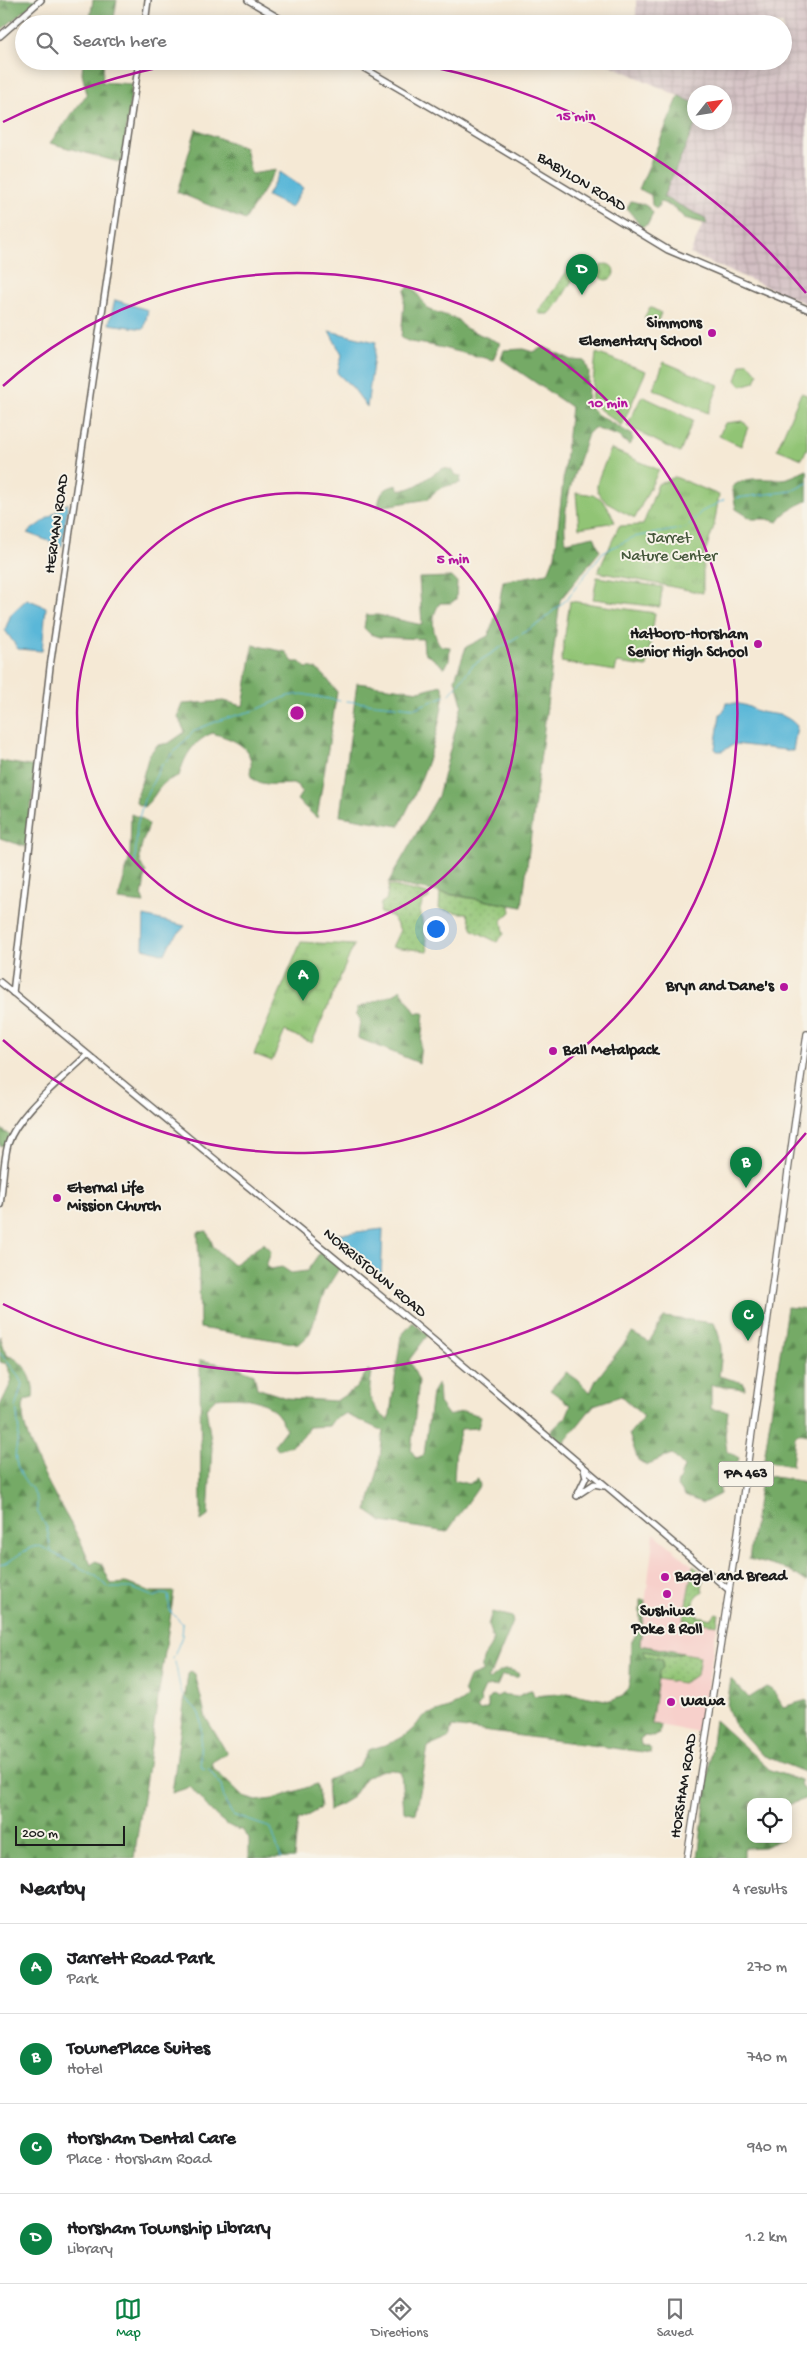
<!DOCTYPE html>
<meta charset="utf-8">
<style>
:root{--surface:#fff;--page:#f2f2f2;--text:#202124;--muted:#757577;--line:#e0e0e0;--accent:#0b8043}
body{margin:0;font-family:"Gochi Hand",sans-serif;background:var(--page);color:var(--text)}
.controls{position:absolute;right:15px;bottom:15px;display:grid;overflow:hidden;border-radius:10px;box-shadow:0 2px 12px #0003}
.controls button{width:45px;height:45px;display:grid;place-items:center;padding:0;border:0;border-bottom:1px solid var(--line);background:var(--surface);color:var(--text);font:25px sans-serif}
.compass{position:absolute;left:687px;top:85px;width:45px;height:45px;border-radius:50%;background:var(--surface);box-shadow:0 2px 12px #0003;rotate:60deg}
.scale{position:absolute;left:15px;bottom:12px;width:110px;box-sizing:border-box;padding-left:5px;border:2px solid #1c1c1c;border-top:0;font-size:14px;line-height:18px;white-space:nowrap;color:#1c1c1c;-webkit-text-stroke:4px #f7f3e8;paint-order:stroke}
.you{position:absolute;left:435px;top:928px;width:18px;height:18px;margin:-12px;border:4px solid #fff;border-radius:50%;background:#1a73e8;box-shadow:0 0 0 8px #1a73e833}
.badge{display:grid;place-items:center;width:32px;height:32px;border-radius:50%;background:var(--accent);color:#fff;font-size:16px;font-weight:700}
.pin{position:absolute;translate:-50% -41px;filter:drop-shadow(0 1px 2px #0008)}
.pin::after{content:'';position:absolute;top:26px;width:18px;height:15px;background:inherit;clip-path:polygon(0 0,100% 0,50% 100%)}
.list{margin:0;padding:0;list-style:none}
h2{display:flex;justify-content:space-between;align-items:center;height:65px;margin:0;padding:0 20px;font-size:21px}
h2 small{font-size:16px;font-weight:400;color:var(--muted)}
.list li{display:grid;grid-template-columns:32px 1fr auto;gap:15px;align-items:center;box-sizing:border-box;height:90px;padding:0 20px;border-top:1px solid var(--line)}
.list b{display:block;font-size:19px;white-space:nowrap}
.list p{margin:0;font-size:16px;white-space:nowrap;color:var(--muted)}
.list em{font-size:16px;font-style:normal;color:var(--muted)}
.icon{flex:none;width:28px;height:28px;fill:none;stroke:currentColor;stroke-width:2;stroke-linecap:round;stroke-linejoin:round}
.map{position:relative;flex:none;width:807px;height:1858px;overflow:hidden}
.search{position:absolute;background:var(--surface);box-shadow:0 2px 12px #0003;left:15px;right:15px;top:15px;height:55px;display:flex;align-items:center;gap:12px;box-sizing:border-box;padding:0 18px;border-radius:28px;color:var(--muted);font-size:19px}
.sheet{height:425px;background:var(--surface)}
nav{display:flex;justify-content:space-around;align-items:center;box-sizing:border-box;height:70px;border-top:1px solid var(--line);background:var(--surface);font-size:14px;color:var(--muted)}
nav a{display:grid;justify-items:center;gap:2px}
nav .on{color:var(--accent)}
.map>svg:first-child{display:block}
.built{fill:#f7d0cb}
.industrial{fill:url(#industrial-grid)}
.grass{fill:url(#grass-dots);stroke:#567048}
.forest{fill:url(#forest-firs);stroke:#486341}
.park{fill:url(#park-tufts);stroke:#567048}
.garden{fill:#91c475;stroke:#567048}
.water{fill:#5ab7d8;stroke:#3b6a7a}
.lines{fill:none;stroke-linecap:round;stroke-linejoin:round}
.stream{stroke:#5ab7d8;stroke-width:1}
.secondary-casing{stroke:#68645d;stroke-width:8}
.primary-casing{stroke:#68645d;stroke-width:8}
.secondary{stroke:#fff;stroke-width:5}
.primary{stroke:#fff;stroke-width:5.5}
.ring{fill:none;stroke:#b5179e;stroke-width:2.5}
.poi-dot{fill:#b5179e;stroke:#f7f3e8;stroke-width:2}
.labels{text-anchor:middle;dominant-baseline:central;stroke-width:4;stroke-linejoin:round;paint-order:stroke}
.shield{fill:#f7f3e8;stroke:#5e5c59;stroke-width:1}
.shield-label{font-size:15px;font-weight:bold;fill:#1c1c1c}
.street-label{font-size:16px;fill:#1c1c1c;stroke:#f7f3e8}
.poi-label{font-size:16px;font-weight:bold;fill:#1c1c1c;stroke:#f7f3e8;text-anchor:start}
.park-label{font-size:16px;fill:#45573b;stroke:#f7f3e8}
.centre{fill:#b5179e;stroke:#f7f3e8;stroke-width:2.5}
.ring-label{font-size:15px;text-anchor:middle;font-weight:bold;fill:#b5179e;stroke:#f7f3e8;stroke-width:4;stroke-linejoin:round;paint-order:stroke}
</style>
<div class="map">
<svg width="807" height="1858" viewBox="0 0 807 1858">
<defs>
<pattern id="industrial-grid" width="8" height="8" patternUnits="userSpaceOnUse" patternTransform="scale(1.25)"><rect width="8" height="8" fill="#d2bec2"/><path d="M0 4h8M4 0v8" fill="none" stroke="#b4a3a6"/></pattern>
<pattern id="grass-dots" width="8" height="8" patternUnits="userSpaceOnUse" patternTransform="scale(1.25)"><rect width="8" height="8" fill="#91c475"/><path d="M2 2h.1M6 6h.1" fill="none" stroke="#7ca865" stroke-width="1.8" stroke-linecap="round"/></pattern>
<pattern id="forest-firs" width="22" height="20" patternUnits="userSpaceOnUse" patternTransform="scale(1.25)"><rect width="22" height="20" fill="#74aa66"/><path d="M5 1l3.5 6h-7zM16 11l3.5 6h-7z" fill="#5e8a53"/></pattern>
<pattern id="park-tufts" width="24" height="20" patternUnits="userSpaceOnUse" patternTransform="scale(1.25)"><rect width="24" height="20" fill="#91c475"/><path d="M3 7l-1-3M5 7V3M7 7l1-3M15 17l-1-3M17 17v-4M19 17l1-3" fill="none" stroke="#7ca865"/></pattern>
</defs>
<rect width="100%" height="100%" fill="#f7f3e8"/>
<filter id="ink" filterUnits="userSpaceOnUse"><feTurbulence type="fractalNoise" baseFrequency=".02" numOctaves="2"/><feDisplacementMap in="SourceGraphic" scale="10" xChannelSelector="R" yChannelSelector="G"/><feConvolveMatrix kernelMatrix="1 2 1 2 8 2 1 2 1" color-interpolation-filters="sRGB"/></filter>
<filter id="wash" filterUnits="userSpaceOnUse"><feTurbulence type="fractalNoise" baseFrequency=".0096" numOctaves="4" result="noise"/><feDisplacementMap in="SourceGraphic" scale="20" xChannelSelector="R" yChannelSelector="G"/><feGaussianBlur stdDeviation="1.12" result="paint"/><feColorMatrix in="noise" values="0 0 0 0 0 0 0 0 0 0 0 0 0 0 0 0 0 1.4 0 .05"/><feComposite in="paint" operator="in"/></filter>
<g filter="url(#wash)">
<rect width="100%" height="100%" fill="#f5e9d5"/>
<path class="built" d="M654,1533l39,33 -10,54 34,5 -17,107 -49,-8 7,-45 24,4 -42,-38z"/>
<path class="industrial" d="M636,0h171v304l-117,-50 15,-35 -44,-22 33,-75h30v-30h-30v11l-88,-40 177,-2v-37h-152l5,-9z"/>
<g class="grass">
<circle cx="606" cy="272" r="8"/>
<path d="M570,267l6,7 -18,30 -9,10h-9l-2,-2z"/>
<path d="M389,885l39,9 1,4 -6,3 -3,9 8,41 -36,-4 8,-17 -8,-14 -12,-3 1,-10 5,-3z"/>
<path d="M440,893l70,12 1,7 -9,8 2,14 -7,8 -24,-12 -6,-17h-8l-20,-4z"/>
<path d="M693,1566l11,8 -2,16 2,1c-10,5 -11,11 -10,22l4,3 13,3 5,-6 3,1 -2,11 -34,-5z"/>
<path d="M644,1651l26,5 13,-3 17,3 -3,19 -15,8 -24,-4 1,-8 -15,-15z"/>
</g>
<g class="forest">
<path d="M0,0h37l-37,31z"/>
<path d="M93,0h24l-4,24h-24z"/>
<path d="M83,61h21l-2,21 30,2 -10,79 -72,-20 37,-49 -5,-20z"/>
<path d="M679,96l15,7 2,20 -33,74 42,21 2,6 -23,-6 -9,-10 -14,-6 -5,7 -4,-4 -1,-10 -12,-6z"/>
<path d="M196,129l49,19 6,26 25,-4 -31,50 -68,-28z"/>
<path d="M631,201c11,3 15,2 22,12l-5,11 -7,3c-5,-6 -8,-12 -14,-18z"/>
<path d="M408,287l5,1 16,22 28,9 8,9 35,15 -7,17 -63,-15 -20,-3 -9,-4 4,-48z"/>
<path d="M544,347l28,13 13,1 4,11 -2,32 11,11 33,19 2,6 -4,5 -11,-9 -24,-8 -6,6c-11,33 -28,72 -22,108l28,-6 6,15 -40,49 -38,307 -134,-24 50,-87 24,-92 -7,-25 11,-32 22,-11 10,-26 5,-29 45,-8 7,-18 16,-148 -70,-48 3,-9 19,-1 10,3z"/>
<path d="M444,468l8,2 4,5 5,1 -1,7c-13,3 -24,4 -31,16l-51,8c2,-14 5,-19 19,-22l1,4c15,4 32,-15 46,-21z"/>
<path d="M807,470v30l-22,13 -7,9 -11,-3h-15l-16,-10 -4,-22c14,-12 32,-7 49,-8 8,0 18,-6 26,-9z"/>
<path d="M452,577l5,5 -1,17 -5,4h-11c-9,12 -9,31 1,43l9,1 -1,13 -4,8 -21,-16 -1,-13 -44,-2 -9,-3 -6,-6 2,-13h12l44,10 -3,-47z"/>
<path d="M253,645l33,7 7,10h7l6,6c14,-3 23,14 31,24l-20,126 -20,-18 5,-8 -3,-5 -4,-3c-11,0 -35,3 -43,-6 -4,-5 0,-10 -1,-16 -3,-19 -23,-24 -39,-29 -20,10 -27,22 -33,43 -23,7 -19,17 -35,31l-7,-3 -1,-3 13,-46 8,-10 12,-2 16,-11 -7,-15 5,-13 41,-3 19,5z"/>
<path d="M357,683l62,8 22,-6 3,7c-5,46 -23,93 -45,134l-59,-10z"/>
<path d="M0,761l36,6 -10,80 -26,-9z"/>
<path d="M131,814l12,5 6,6c-5,15 -16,33 -3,47l-4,25 2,6 -26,-3 12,-44z"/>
<path d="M400,989l16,24h8l-5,50 -61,-25 2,-19 -3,-3v-8l38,-14z"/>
<path d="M0,1128l13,9 -5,7 -8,2z"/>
<path d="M207,1231l7,17 19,17 31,-22 7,9 -5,14 5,3 11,-2 9,6 16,-2 16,-23 19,16 -17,27 -16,44 -10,9 -99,-16 -2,-96z"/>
<path d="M787,1307l20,2v126l-8,-2 -4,4 -3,29 -22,-4 -2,14 39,6v100l-18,-12 -40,-11z"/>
<path d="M664,1317l50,6c9,18 8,33 5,53l25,7 1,6 -34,-4v24l17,2 -3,24 2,16 12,7 -5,17 -14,6v13l-17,9 -18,-7 -8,-11 7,-18 -12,-13 -26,11 -8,-5 -9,-26 15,-17 -23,-21 -27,9 -31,39 -13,-12 16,-15 5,-12 -21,-15 16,-18 12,8 12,13 6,-13 36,-47 17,9z"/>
<path d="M413,1322l15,13 -19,25 10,21 -8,69 5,8 8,-3 8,-62 6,-10 1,20 10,13 14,-5 18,5 -3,12 -17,1 -5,18 -2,33 14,4 10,-5 2,6 -33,47 -65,-10 -15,-11 12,-44 4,-36 -38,-17 -11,5 -5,7 -20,1c-8,13 -15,19 -31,23l-4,-5 12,-16c-12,-30 -40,-34 -70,-31l-10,10 6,39 -4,69 -7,5 -1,-161 37,7 17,7 3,14 30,10 49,3 20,-13 12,-18 4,3c-5,24 -2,33 17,48l12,-85z"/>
<path d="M0,1336l6,19c18,4 30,26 27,43l-8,2c-13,27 37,107 51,133 6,10 10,21 15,32l4,-4 6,2 10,21 15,-1 26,9h22l-40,266h-134v-452l12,-25 -5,-17 -7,-2z"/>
<path d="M640,1600h5l-5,45 43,8 -13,3 -26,-5v5l18,3 1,9 -4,3 -8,53 10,1 -2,9 -6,3 -9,-1 -4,3 1,6 8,2 2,3v3l-199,-26 -3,11 -21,9 -12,67 -12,-3 -3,-38 -7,-3h-11l-11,4 -7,4 -13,19 -23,14 -2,-31 32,-14 9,-16c23,-7 41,-11 54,-33 14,-6 35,-9 45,-20l-3,-7 5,-13 13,-5c-1,-19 6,-18 11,-32l-5,-15 4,-13 20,5 1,5 -20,48 -6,9 2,1c9,-8 17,-15 30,-6l-1,3c-5,1 -10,-2 -16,-2l-5,11 -12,1 -5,11 1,5 -4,6 4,2 7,-3v-9l4,-4 4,2 6,-3 14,3 16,-7 2,6 34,-3 43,8 12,-5 5,-8 2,-9 1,-36 9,-16z"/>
<path d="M191,1671l4,3 11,44 21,35 -15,9 2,7 29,28 14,4 16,-2 44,-15 4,24 -23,13 -4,37h-45v-20l-7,-8c-21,-2 -38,-29 -52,-43l-18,6 16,-119z"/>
<path d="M731,1679l18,19 17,-11 7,3 10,17 24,-7v73l-45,-18 -29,-32 -6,-17z"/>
<path d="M715,1720l55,50 30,10 1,7 6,4v7l-19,7v-3h-37v37h31l-18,8 -20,1v10h-46z"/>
</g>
<g class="park">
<path d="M650,307l11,6 -4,10 -13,-5z"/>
<path d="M675,477l44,18 -5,31 -11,32v35l-105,-21 21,-46 24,-1 15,-41z"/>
<path d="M301,942l53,3 -42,98 -27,-12 -13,30 -18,-7z"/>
</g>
<g class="garden">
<path d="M596,353l50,18 -24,55 -31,-23z"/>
<path d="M664,362l55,23 -11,28 -55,-24z"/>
<path d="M748,362l10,12 -3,8 -14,4 -5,-6 5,-15z"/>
<path d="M801,393l6,2v53l-5,11 -25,-10z"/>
<path d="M642,396l51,24 -13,33 -53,-27z"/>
<path d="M743,421l5,6 -7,19 -22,-10 6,-13z"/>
<path d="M611,449l48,21 -24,48c-10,-5 -40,-18 -38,-32 1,-11 10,-26 14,-37z"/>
<path d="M576,493c26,1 28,6 39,29l-36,6z"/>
<path d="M597,577l65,10 -2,20 -67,-8z"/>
<path d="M570,601l85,12 -8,54 -30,-4 -2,8 -54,-9z"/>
</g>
<g class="water">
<path d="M280,172l23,16 -12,20 -24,-12z"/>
<path d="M115,300l33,10 -4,19 -35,-5z"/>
<path d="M329,331l47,11 -9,65 -14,-19 -16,-15 5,-18z"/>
<path d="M68,503l-6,43 -35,-13z"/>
<path d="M27,599l19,8 -4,44 -24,-2 -13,-19 6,-16z"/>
<path d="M726,703c11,0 18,1 27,6 14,8 29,0 44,17l-4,25 -58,-7 -13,7h-5l-2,-2 5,-35 4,-4z"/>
<path d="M144,916l41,10 -15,17 -5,11 -22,-6z"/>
<path d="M383,1229l-2,52 -51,-46z"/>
</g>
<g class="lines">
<g class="stream">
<path d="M736,498l56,-7 15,-8"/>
<path d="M450,694l23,-29 66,-42 27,-23 37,-48 31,-15 52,-9 15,-16 23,-12"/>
<path d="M346,701l69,7 30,-12"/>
<path d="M135,866l2,-41 7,-25 17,-34 34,-36 28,-11 33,-9 32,-14 14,-2 38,7"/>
<path d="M0,1353l17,21 5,10 -6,21 3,27 -4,23 2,10 6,14 9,10 5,10v12l10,17 4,22"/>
<path d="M0,1565c15,-4 23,-18 40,-19l56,30 12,12h24l22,9 8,-3 6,1 2,16 13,13 -1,12 -9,23"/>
<path d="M175,1662c3,10 3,22 7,31 4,10 15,12 18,24 4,17 -3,34 2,51l7,1 12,17 5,18 7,11 38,13 10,30"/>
</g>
</g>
</g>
<g filter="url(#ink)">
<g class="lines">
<g class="secondary-casing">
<g id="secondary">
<path d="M248,0l41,24"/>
<path d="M145,24l3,-24"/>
<path d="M0,36l41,-36"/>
<path d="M352,61l101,59 215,130 139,59"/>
<path d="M0,982l411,339 318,269"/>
<path d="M13,993l37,-326 89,-606"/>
<path d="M0,1205c3,-20 3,-42 8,-61 10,-32 56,-66 79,-89"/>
<path d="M579,1494l15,-10 10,2"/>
<path d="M577,1496l9,-19 -2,-8"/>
</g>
</g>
<g class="primary-casing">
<path id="primary" d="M687,1858l51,-325 69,-499"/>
</g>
<use href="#secondary" class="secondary"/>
<use href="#primary" class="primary"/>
</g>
</g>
<g class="ring">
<circle cx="297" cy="713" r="220"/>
<path d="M3 386A440 440 0 1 1 3 1040"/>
<path d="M806 1133A660 660 0 0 1 3 1304M3 122A660 660 0 0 1 188 62M406 62A660 660 0 0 1 806 293"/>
</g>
<g class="poi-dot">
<circle cx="712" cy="333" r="5"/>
<circle cx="758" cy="644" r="5"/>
<circle cx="784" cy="987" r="5"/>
<circle cx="553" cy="1051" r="5"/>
<circle cx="57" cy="1198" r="5"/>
<circle cx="665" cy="1577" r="5"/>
<circle cx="667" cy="1594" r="5"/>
<circle cx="671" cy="1702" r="5"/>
</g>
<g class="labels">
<rect class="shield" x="718.5" y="1461.5" width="55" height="25" rx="4"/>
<g class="shield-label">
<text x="746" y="1474">PA 463</text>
</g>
<g class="street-label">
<text transform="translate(581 183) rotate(31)">BABYLON ROAD</text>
<text transform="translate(58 524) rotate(-82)">HERMAN ROAD</text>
<text transform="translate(374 1274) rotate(40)">NORRISTOWN ROAD</text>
<text transform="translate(685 1786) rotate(-81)">HORSHAM ROAD</text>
</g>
<g class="poi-label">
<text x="702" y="324" text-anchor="end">Simmons<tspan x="702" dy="18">Elementary School</tspan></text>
<text x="748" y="635" text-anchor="end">Hatboro-Horsham<tspan x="748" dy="18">Senior High School</tspan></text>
<text x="774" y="987" text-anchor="end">Bryn and Dane's</text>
<text x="563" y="1051">Ball Metalpack</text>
<text x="67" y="1189">Eternal Life<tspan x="67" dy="18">Mission Church</tspan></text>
<text x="675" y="1577">Bagel and Bread</text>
<text x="667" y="1612" text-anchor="middle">Sushiwa<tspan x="667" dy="18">Poke &amp; Roll</tspan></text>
<text x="681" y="1702">Wawa</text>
</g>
<g class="park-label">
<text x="669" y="539">Jarret<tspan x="669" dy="18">Nature Center</tspan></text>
</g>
</g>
<circle cx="297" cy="713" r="8" class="centre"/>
<g class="ring-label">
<text x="576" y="120">15 min</text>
<text x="608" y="407">10 min</text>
<text x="453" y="563">5 min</text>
</g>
</svg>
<div class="controls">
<button><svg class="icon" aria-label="locate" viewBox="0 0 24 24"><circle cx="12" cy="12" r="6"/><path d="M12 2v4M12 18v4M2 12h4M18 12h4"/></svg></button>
</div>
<svg class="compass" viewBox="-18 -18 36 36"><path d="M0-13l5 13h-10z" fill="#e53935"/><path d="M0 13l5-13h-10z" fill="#757577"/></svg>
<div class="scale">200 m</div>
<div class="you"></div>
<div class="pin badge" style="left:303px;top:1001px">A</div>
<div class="pin badge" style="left:746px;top:1188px">B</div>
<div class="pin badge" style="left:748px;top:1341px">C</div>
<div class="pin badge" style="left:582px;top:295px">D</div>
<div class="search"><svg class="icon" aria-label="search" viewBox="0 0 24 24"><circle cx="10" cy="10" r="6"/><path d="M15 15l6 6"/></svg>Search here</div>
</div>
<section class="sheet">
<h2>Nearby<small>4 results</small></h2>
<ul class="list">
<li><span class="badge">A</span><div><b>Jarrett Road Park</b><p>Park</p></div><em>270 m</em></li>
<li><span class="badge">B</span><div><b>TownePlace Suites</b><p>Hotel</p></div><em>740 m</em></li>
<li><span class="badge">C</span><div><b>Horsham Dental Care</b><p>Place · Horsham Road</p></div><em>940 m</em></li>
<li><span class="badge">D</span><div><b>Horsham Township Library</b><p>Library</p></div><em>1.2 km</em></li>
</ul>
</section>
<nav>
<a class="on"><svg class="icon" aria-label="map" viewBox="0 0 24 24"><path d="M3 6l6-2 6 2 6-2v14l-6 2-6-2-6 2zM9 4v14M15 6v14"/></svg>Map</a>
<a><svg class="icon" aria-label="directions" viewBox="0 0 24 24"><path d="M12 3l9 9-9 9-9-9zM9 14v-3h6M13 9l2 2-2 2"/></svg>Directions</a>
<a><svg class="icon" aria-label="saved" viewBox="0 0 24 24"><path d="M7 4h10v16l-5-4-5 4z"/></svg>Saved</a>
</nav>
